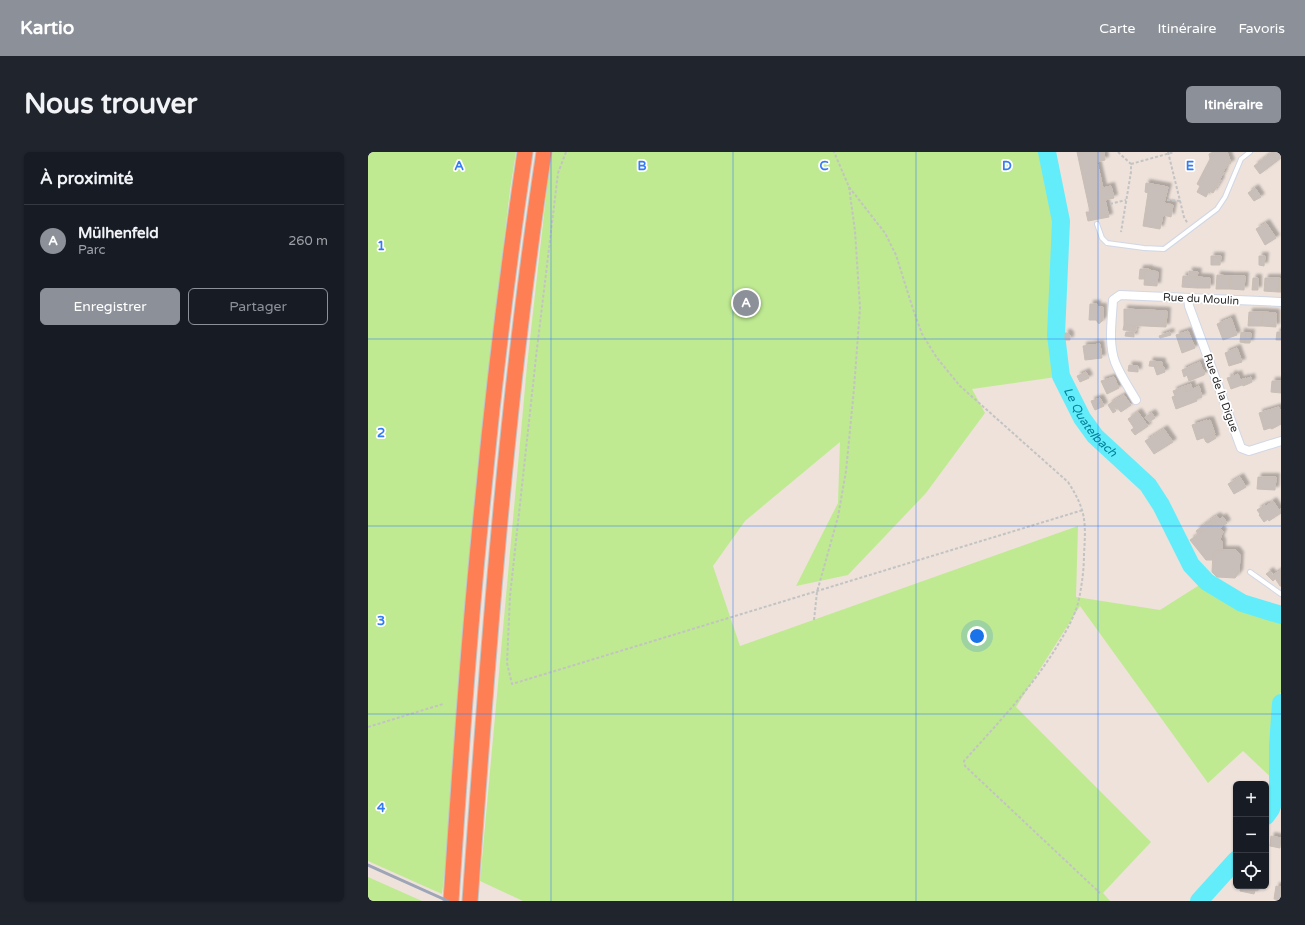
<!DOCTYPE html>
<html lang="fr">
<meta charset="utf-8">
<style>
:root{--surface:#171b24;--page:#20242c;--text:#f1f3f6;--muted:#9ea1a6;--line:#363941;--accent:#8c9099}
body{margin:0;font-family:"Varela Round",sans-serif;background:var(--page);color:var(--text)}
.controls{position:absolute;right:12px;bottom:12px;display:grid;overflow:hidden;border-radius:6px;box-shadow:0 1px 3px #0004}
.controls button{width:36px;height:36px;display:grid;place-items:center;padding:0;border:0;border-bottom:1px solid var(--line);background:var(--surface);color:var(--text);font:20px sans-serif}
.you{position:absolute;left:609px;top:484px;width:14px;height:14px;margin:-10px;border:3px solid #fff;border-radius:50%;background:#1a73e8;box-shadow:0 0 0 6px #1a73e833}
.badge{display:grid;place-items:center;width:26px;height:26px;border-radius:50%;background:var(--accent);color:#fff;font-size:13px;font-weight:700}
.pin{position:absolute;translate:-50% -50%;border:2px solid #fff;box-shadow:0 1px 4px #0006}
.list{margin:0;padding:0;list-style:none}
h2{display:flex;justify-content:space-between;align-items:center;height:52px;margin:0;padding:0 16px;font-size:17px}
h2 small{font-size:13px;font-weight:400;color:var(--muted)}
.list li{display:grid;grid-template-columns:26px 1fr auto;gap:12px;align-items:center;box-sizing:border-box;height:72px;padding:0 16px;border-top:1px solid var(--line)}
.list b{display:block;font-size:15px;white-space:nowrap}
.list p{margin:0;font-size:13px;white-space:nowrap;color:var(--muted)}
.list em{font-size:13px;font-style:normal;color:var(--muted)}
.actions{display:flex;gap:8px;padding:12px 16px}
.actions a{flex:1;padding:9px 0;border:1px solid var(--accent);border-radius:6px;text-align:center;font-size:14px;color:var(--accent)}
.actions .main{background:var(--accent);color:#fff}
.icon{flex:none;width:22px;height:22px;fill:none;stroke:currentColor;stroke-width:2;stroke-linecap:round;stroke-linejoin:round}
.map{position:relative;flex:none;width:913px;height:749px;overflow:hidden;border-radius:6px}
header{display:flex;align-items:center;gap:24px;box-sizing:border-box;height:56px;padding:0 20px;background:var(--accent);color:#fff}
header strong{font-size:19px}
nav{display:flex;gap:22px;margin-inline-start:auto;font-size:14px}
.intro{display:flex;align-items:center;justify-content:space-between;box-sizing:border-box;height:96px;padding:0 24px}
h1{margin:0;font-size:28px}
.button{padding:10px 18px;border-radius:6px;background:var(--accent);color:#fff;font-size:14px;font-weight:700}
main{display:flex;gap:24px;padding:0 24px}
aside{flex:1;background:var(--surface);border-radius:6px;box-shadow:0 1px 3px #0004}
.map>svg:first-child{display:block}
.green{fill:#bfea92}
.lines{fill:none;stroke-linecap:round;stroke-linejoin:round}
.river{stroke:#63edfa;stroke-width:18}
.building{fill:#c9bfba;stroke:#c9beb4;filter:url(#shadow)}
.service-casing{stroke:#d0d7e5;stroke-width:6}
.minor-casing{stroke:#d0d7e5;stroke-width:10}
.motorway-casing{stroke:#c3c3c3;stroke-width:17}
.path{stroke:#c3c3c3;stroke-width:2;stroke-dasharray:3 2;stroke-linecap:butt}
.service{stroke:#fff;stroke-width:4}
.minor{stroke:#fff;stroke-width:8}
.motorway{stroke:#ff7f54;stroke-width:15}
.rail{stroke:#9da5b6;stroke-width:3}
.grid{fill:none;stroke:#357cf4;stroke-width:1;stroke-opacity:0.55}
.labels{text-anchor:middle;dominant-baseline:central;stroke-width:3.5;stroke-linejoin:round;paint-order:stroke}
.street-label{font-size:11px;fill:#2a2a2a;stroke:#fff}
.water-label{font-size:12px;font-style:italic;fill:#028099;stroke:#fff}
.grid-label{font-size:13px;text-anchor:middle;font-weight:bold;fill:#357cf4;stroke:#fff;stroke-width:3.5;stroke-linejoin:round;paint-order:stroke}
</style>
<header>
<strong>Kartio</strong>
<nav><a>Carte</a><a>Itinéraire</a><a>Favoris</a></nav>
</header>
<div class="intro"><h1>Nous trouver</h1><a class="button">Itinéraire</a></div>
<main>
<aside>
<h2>À proximité<small></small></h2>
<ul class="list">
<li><span class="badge">A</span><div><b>Mülhenfeld</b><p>Parc</p></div><em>260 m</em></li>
</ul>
<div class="actions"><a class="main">Enregistrer</a><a>Partager</a></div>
</aside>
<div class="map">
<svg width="913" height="749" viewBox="0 0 913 749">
<defs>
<filter id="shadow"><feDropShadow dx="3.5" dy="-3.5" stdDeviation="1" flood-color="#0004"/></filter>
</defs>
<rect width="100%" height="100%" fill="#eee2db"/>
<g class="green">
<path d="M0,0h148l-6,38 -22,186 -22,212 -20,272 -4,34 -74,-33z"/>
<path d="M183,0h491l14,70 -5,110 5,45 -84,12 13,24 -59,80 -78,82 -52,11 42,-83 2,-61 -95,79 -32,45 27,80 338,-120 -2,71 84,13 41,-26 40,22 40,16v70l-6,12 1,78 -33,-31 -35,32 -128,-177 -64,101 135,135 -48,51 7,8h-587l-43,-20 47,-515z"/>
<path d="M0,725l54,24h-54z"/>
</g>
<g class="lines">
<g class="river">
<path id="s1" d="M679,0l14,69 -5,114 5,41 21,42 13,18 53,49 13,20 30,60 16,17 35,21 39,12"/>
<path d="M898,664l5,-7 7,-22v-41l3,-43"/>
<path d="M831,749l37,-41"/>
</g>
</g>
<g class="building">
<path d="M709,0h27l1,8 -8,2 6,26 8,-2 3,12 -9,2 4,17 -21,4 -2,-9h4z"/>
<path d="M845,0h14l4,11 -4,2 -4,7h1l-4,7 1,1 -8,13 -4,-2 -3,6 -9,-5 3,-6 -3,-2 13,-25 -1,-5z"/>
<path d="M904,0h6l3,4v2l-21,16 -6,-8z"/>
<path d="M778,31l22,4 -4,16 9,2 -2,12 -8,-2 -3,14 -17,-3 5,-33 -3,-1z"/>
<path d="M887,36l6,9 -7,4 -6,-8z"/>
<path d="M898,71l10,15 -11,7 -9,-16z"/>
<path d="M843,104h10l-1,9h-9z"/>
<path d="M891,104h6l-1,10 -5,-1z"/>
<path d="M772,117h9v2h-4v8h-6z"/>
<path d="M781,118l9,2 -1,14 -13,-1 1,-14h4z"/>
<path d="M821,119l9,1 -1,5h-8z"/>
<path d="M849,123l14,1 -1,13h-14z"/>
<path d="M815,124l14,1v11l-15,-1z"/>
<path d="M863,124h14l-1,14 -14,-1z"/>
<path d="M829,125l13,1v10h-13z"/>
<path d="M885,126h5v12h-6z"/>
<path d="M897,126h14l-1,14 -14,-1z"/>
<path d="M911,126l2,1v13h-3z"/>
<path d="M722,152h7v3h6v13l-4,4 -3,-4h-7z"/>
<path d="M756,157l43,2 -1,16 -42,-2z"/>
<path d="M881,160h14l-1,14h-14z"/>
<path d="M895,160l13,1v14l-14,-1z"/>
<path d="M863,166l6,17 -14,5 -6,-16z"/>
<path d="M756,173l12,1v5l-13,-1z"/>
<path d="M820,179l7,17 -13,5 -6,-18z"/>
<path d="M758,180h8v5l-9,-1z"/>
<path d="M802,180l1,3 -11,3 -1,-2z"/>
<path d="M873,180l5,1 -1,10 -5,-1z"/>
<path d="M909,180h4v8h-5z"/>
<path d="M697,181h3l2,2v5h-5z"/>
<path d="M878,181h5l-1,10h-5z"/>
<path d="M732,192l2,14 -17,2 -2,-14z"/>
<path d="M869,196l5,14 -13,4 -4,-13z"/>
<path d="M782,209l12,1v5l-13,-1z"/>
<path d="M832,210l2,7 2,1 1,3 -1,2 -15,6 -2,-6 -3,2 -2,-7z"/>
<path d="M761,213l9,1v6l-10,-1z"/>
<path d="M786,214l10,1 1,5 -8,3z"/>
<path d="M718,220l3,6 -9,4 -3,-6z"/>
<path d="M865,222l1,2 4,-2 4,11 -11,4 -4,-11 4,-1v-2z"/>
<path d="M746,225l5,11 -12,6 -6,-13z"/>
<path d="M883,225l1,5 -4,2 -2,-5z"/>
<path d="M878,226l2,6 -5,2 -3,-6z"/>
<path d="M904,229h9v12l-10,-1z"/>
<path d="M823,232l1,5 -6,3 -1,-6z"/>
<path d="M817,234l1,6 13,-6 3,11 -6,2 1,2 -21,8 -4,-12 3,-1 -2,-5z"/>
<path d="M756,243l7,10 -10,7 -9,-10z"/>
<path d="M732,246l2,4 -9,4 -2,-5z"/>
<path d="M734,250l2,4 -9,4 -2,-4z"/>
<path d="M744,250l4,5 -2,1 2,3 -3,2 -5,-8z"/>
<path d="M911,255l2,6v11l-9,5 -2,-1 -6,2 -5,-17z"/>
<path d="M770,260l10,14 -13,9 -4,-5 3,-2 -6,-9z"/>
<path d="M784,261l3,5 -6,4 -4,-5z"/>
<path d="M839,268l1,1 2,-1 5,14 -18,6 -5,-15z"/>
<path d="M796,277l9,13 -19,12 -9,-13z"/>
<path d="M846,282l2,4 -8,5 -2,-1 -2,-4z"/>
<path d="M872,325l6,10 -12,7 -6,-10z"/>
<path d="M890,325h18l-1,13 -18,-1z"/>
<path d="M905,349l6,9 2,-1v4l-12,8 -1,-2 -4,3 -5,-7 1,-1 -3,-4 8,-5 1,1z"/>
<path d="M849,364l3,3 -7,5 -3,-4z"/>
<path d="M855,365l4,6 -3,2 -4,-6z"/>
<path d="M852,367l4,6 -4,3 3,4 -3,7 2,3v8h-5l-4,3v7h-7l-16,-20z"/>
<path d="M842,368l3,4 -15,10 -2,-3z"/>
<path d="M849,398h19l4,5 -1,18 -4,5 -18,-1 -5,-5 1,-19z"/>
<path d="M913,418v16h-1l-7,-11z"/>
<path d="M902,419l5,8 -2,2 -7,-7z"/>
<path d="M903,684l10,2 -1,10 -10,-2z"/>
<path d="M873,734h16l-3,8 -14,-3z"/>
<path d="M908,734l5,1v13l-7,-1z"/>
</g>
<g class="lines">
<g class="service-casing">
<g id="service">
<path d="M729,72l5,14 5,5 37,5 20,1 53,-40 8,-12 16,-38 9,-7"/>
<path d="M882,420l31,22"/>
</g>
</g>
<g class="minor-casing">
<g id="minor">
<path d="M820,146l1,8 52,142 8,3 32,-10"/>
<path d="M768,248c-7,-12 -16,-25 -21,-38 -7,-19 -3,-42 -2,-62l7,-5 161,7"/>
</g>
</g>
<g class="motorway-casing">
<g id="motorway">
<path d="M83,749c9,-135 18,-269 32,-404 11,-115 25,-230 42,-345"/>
<path d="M102,749c18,-250 36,-501 74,-749"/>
</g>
</g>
<g class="path">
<path d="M198,0l-8,21 -22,184 -26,239 -3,67 5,21 571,-174"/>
<path d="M750,0l13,12v8l-10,60"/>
<path d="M800,0l16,65 4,7"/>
<path d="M763,12l43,-12"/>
<path d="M481,35l36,46 11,22 17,54 9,25 15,24 23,28 108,96c18,28 18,39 16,72 0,15 -2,30 -5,45 -4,18 -14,34 -23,49 -26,42 -60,77 -92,113l1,5 135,127"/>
<path d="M799,48l13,1"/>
<path d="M742,52l16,-4"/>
<path d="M446,468l3,-28 21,-75 8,-46 8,-82 6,-81 -5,-77 -6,-44 -15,-35"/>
<path d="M0,575l75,-23"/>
</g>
<use href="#service" class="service"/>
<use href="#minor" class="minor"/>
<use href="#motorway" class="motorway"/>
<path class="rail" d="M0,713l80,36"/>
</g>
<path class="grid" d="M183,0v749M365,0v749M548,0v749M730,0v749M0,187h913M0,374h913M0,562h913"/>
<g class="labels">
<g class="street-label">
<text transform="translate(833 147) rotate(3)">Rue du Moulin</text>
<text transform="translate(853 241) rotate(70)">Rue de la Digue</text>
</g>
<g class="water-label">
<text stroke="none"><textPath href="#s1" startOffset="281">Le Quatelbach</textPath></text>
</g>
</g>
<g class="grid-label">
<text x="91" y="18">A</text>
<text x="274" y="18">B</text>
<text x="456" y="18">C</text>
<text x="639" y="18">D</text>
<text x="822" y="18">E</text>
<text x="13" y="98">1</text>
<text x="13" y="285">2</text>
<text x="13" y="473">3</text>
<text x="13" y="660">4</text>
</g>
</svg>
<div class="controls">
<button>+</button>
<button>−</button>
<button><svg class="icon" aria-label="locate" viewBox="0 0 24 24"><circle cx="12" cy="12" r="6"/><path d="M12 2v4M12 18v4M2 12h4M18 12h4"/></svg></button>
</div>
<div class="you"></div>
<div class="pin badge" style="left:378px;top:151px">A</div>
</div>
</main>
